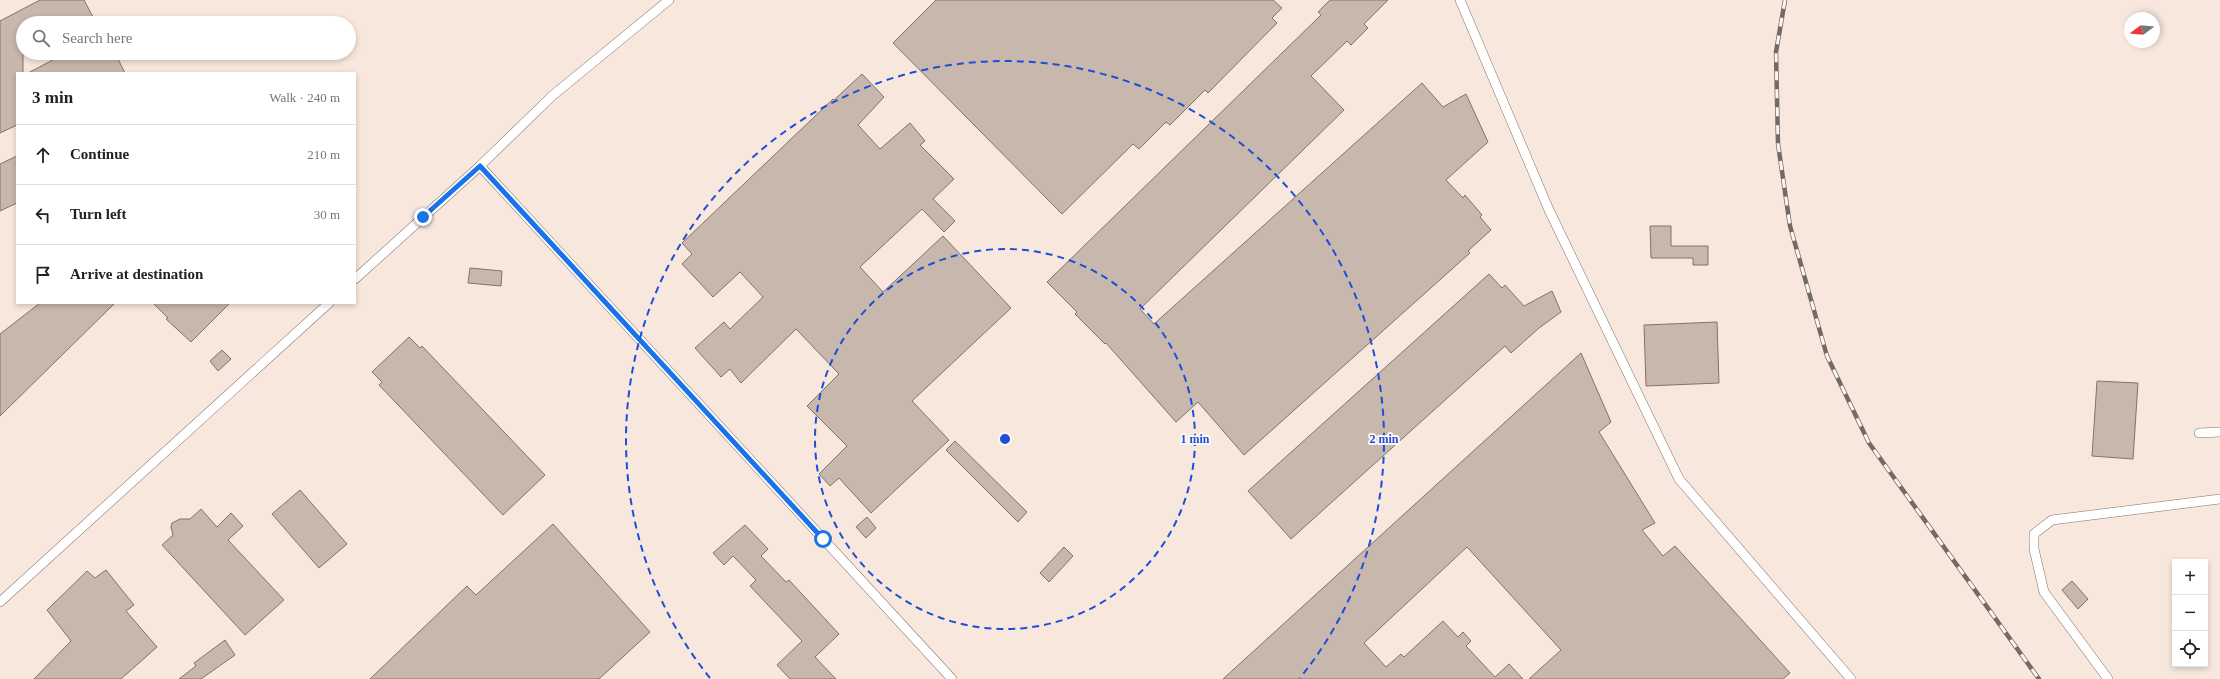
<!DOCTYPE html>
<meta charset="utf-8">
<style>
:root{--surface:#fff;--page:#f2f2f2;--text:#222;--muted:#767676;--line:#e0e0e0}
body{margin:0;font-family:"Times New Roman",serif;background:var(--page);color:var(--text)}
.controls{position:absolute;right:12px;bottom:12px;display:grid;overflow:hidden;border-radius:0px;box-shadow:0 2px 6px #0003}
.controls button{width:36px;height:36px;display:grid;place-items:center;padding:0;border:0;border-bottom:1px solid var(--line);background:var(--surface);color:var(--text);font:20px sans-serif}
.compass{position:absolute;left:2124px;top:12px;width:36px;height:36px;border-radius:50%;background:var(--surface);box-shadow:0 2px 6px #0003;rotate:254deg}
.stop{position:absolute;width:12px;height:12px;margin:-9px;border:3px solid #1a73e8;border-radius:50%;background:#fff}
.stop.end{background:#1a73e8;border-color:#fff;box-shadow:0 1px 4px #0008}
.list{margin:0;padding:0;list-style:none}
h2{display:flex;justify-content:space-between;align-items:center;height:52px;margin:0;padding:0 16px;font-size:17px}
h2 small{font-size:13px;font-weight:400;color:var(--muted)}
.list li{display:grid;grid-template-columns:26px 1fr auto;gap:12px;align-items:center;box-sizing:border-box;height:60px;padding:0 16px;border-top:1px solid var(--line)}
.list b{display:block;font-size:15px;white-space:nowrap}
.list em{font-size:13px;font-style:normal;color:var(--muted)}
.icon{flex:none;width:22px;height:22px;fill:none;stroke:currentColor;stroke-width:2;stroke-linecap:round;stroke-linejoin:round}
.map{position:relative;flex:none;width:2220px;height:679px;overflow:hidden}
.search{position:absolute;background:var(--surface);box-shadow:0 2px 6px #0003;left:16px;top:16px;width:340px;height:44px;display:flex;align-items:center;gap:10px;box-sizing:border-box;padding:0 14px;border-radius:22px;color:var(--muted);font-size:15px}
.panel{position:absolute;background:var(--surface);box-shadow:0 2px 6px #0003;left:16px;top:72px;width:340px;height:232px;border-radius:0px}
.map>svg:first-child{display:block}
.building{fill:#c7b7ad;stroke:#82736a}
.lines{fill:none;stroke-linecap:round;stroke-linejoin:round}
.lane-casing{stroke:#83746b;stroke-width:10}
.lane{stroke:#fff;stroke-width:9}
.rail-casing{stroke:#746a64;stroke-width:4.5}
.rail{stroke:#fdf6f2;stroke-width:3;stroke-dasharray:9;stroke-linecap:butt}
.route{stroke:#1a73e8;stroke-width:5}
.ring{fill:none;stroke:#1d4ed8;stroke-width:2;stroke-dasharray:7 5}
.centre{fill:#1d4ed8;stroke:#fdf6f2;stroke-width:2}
.ring-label{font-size:12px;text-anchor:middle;font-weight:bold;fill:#1d4ed8;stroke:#fdf6f2;stroke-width:4;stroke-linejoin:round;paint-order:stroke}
</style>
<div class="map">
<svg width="2220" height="679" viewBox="0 0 2220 679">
<rect width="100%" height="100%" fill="#f7e7dc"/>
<g class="building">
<path d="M40,0h44l9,17 -11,6h-59v50h-6v52l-17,8v-112z"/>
<path d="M936,0h337l9,8 -10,10 5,5 -69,70 -3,-3 -35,35 -4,-3 -27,27 -6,-5 -71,70 -169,-171z"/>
<path d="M1330,0h58l-24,24 4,4 -17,17 -4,-4 -36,35 33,34 -204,199 14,15 268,-241 21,24 23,-13 22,48 -42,38 17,18 2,-3 17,20 -2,2 11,13 -23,21 2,2 -226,202 -46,-53 -22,20 -70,-79 -1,1 -30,-30 2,-2 -30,-30 274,-267 -3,-3z"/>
<path d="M66,53h49l10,20h-97z"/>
<path d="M862,74l22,23 -26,28 22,24 30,-26 15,18 -5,4 34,34 -21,20 22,22 -11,11 -22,-23 -62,58 23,25 60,-56 68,72 -99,93 37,39 -78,73 -32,-35 -9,8 -11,-12 28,-28 -40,-40 32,-32 -43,-45 -55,54 -11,-14 -9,8 -26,-29 29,-26 6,7 33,-32 -23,-25 -27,25 -31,-33 10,-10 -10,-11 151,-144 1,1z"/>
<path d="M17,156v47l-17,8v-47z"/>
<path d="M1650,226h21v20h37v19h-15v-7h-42z"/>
<path d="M470,268l32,3 -1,15 -33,-3z"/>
<path d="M1489,274l13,14 3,-3 19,21 28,-15 9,21 -22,16 -28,25 -6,-7 -214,193 -43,-48z"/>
<path d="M40,303h75l-115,113v-82z"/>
<path d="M153,303h77l-39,39 -25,-23 2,-1z"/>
<path d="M1717,322l2,61 -73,3 -2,-61z"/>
<path d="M409,337l11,11 2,-2 123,129 -42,40 -124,-130 3,-3 -10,-10z"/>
<path d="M222,350l9,9 -13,12 -8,-10z"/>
<path d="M1581,353l30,69 -12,10 56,91 -13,7 21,26 12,-10 115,127 -7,6h-254l32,-29 -94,-103 -103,96 22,24 15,-13 3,3 39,-36 15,16 5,-5 8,9 -5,5 29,31 14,-13 14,15h-300z"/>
<path d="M2097,381l41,2 -5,76 -41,-3z"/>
<path d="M955,441l72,71 -9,10 -72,-72z"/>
<path d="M300,490l47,54 -28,24 -47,-54z"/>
<path d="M201,509l16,18 14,-14 12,13 -15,14 56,60 -39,35 -83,-90 11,-10 -2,-8 1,-4 8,-4h10z"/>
<path d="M867,517l9,11 -10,10 -10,-11z"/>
<path d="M553,524l97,108 -51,47h-229l97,-93 9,9z"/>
<path d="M745,525l23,24 -7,7 25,26 3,-2 50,54 -24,23 21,22h-46l-13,-14 25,-24 -52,-55 6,-6 -23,-24 -9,9 -11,-12z"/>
<path d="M1064,547l9,9 -24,26 -9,-9z"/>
<path d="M106,570l28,35 -8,6 31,36 -36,32h-87l37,-38 -24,-31 40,-39 8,7z"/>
<path d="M2072,581l16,18 -10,10 -16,-19z"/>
<path d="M225,640l10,15 -34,24h-22l17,-13 -2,-3z"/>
</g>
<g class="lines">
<g class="lane-casing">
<g id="lane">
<path d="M1460,0l89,210 130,269 172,200"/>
<path d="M480,166l472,513"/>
<path d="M355,279l125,-113 72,-70 117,-96"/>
<path d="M2199,433l21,-1"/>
<path d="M0,602l329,-299"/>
<path d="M2108,679l-64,-87 -10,-43v-15l18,-14 168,-21"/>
</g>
</g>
<use href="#lane" class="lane"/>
<g class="rail-casing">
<path id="rail" d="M1785,0l-9,52 2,92 12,82 37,130 42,87 170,236"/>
</g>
<use href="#rail" class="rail"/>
</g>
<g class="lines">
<path class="route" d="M423,217l57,-51 343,373"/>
</g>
<g class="ring">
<circle cx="1005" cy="439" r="190"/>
<path d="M710 678A379 379 0 1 1 1300 678"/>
</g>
<circle cx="1005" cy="439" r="6" class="centre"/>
<g class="ring-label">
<text x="1195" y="443">1 min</text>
<text x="1384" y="443">2 min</text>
</g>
</svg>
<div class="controls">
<button>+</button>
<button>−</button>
<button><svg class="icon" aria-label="locate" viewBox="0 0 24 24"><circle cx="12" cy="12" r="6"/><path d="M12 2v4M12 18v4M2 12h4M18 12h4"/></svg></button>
</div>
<svg class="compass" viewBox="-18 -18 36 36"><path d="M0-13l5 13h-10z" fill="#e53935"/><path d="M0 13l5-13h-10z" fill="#767676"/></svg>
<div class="stop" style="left:823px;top:539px"></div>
<div class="stop end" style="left:423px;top:217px"></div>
<div class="search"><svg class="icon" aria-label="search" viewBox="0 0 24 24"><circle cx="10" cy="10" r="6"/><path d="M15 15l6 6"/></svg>Search here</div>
<section class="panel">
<h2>3 min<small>Walk · 240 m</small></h2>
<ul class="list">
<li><svg class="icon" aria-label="ahead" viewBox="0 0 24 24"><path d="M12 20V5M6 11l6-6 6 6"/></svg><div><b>Continue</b></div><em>210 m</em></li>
<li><svg class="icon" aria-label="left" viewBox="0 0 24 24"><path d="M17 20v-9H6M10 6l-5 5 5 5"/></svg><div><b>Turn left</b></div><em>30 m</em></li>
<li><svg class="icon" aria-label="arrive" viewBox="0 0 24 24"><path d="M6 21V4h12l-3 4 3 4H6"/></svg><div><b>Arrive at destination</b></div></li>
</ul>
</section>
</div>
